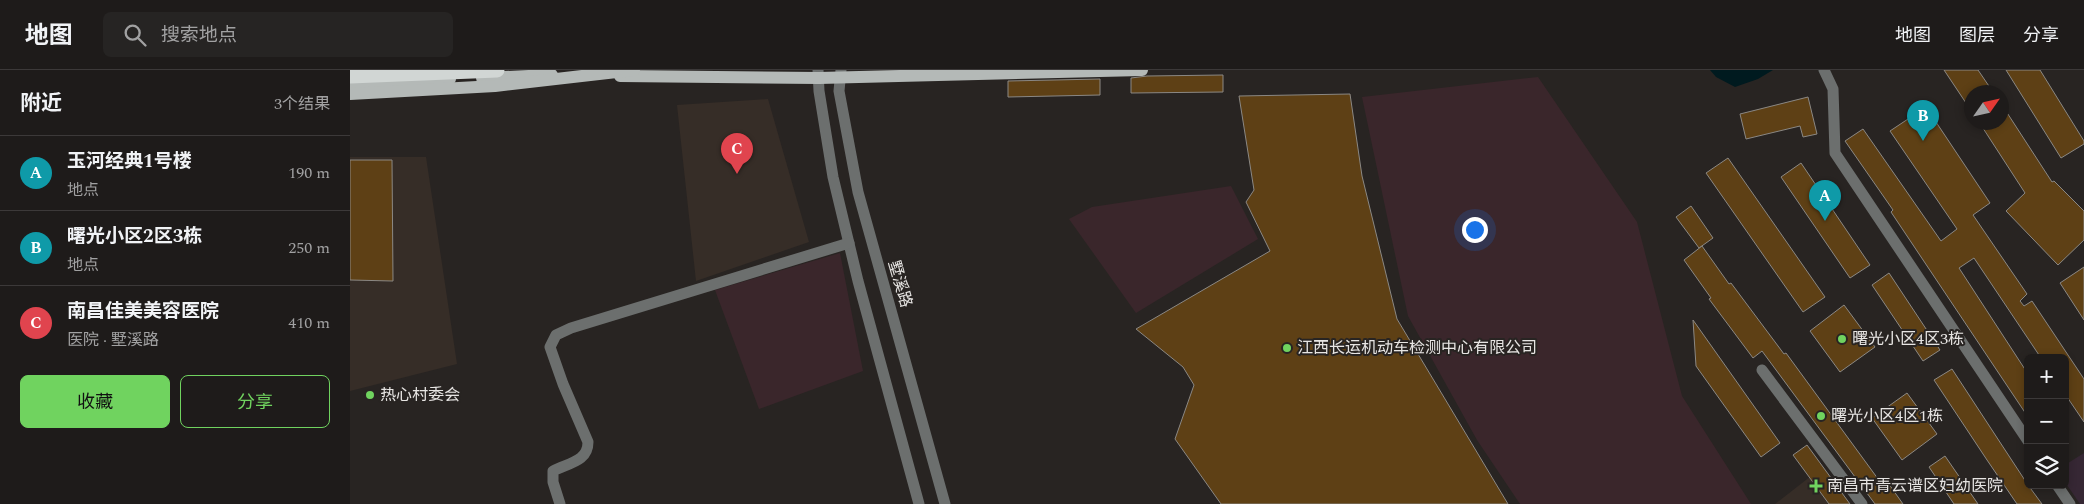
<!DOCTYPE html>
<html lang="zh">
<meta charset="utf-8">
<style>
:root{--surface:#1e1b1a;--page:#262423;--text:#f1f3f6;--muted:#a1a1a2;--line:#3c3939;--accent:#70d35f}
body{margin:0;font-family:Spectral,"Noto Sans SC",serif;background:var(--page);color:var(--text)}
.controls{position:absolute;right:15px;bottom:15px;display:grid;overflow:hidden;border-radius:8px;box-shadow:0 2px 8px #0003}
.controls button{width:45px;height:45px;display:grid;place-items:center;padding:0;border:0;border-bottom:1px solid var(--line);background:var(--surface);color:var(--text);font:25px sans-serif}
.compass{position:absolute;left:1614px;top:15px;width:45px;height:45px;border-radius:50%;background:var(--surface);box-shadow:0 2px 8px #0003;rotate:56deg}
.you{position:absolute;left:1124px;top:159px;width:18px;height:18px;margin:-12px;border:4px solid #fff;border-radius:50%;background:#1a73e8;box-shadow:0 0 0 8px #1a73e833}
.badge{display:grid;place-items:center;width:32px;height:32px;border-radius:50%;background:var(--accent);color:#fff;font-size:16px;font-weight:700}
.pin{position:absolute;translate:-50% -41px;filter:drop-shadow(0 1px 2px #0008)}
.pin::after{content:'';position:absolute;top:26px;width:18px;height:15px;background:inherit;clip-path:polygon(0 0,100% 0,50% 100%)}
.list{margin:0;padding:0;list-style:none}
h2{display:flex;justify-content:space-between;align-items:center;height:65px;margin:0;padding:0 20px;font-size:21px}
h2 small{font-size:16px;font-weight:400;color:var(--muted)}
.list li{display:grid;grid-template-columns:32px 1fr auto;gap:15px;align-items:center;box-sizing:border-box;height:75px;padding:0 20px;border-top:1px solid var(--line)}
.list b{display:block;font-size:19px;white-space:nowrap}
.list p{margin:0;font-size:16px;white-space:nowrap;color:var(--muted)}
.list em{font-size:16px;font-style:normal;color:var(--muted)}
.actions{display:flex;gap:10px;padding:15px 20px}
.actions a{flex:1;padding:11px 0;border:1px solid var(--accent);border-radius:8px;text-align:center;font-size:18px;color:var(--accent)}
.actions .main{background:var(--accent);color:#111}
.icon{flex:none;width:28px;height:28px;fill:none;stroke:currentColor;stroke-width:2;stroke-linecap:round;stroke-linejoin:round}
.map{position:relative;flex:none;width:1734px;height:434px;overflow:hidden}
header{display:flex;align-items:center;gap:30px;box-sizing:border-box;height:70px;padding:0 25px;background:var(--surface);border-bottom:1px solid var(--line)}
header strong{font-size:24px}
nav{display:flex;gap:28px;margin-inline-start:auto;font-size:18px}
.search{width:350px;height:45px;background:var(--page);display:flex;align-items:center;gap:12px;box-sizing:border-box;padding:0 18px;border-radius:8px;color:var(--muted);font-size:19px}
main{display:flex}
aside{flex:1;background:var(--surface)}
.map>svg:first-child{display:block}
.built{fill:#362d27}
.industrial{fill:#3a262b}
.education{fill:#362734}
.water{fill:#001a1f}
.building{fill:#5e4015;stroke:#8b8884}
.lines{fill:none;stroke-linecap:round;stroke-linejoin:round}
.minor{stroke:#6c6f6e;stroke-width:11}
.major{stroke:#b4b9b7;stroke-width:12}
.highway{stroke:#d1d6d4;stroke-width:15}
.major-bridge{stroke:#b4b9b7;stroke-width:12}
.poi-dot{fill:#70d35f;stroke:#282422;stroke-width:2}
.labels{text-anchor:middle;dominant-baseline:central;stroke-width:4;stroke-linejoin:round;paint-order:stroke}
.street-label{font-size:16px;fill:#e7e5e3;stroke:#282422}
.poi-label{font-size:16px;fill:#e7e5e3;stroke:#282422;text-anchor:start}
</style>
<header>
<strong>地图</strong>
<div class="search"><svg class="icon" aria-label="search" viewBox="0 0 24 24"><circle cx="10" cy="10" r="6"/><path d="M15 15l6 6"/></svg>搜索地点</div>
<nav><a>地图</a><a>图层</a><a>分享</a></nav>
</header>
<main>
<aside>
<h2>附近<small>3个结果</small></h2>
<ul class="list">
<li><span class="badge" style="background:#0f9aa8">A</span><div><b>玉河经典1号楼</b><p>地点</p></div><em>190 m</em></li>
<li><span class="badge" style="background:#0f9aa8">B</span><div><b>曙光小区2区3栋</b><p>地点</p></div><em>250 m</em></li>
<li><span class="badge" style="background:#e0444e">C</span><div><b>南昌佳美美容医院</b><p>医院 · 墅溪路</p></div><em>410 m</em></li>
</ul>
<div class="actions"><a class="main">收藏</a><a>分享</a></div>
</aside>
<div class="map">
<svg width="1734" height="434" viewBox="0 0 1734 434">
<rect width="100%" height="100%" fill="#282422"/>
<g class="built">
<path d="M418,29l41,143 -113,39 -19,-176z"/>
<path d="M0,87h76l31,207 -107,27z"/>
<path d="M1470,399l27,35h-72z"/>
</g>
<g class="industrial">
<path d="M1188,7l99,145 45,174 69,108h-231l-43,-64 -69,-124 -46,-219z"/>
<path d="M881,116l27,53 -122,74 -67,-94 23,-12z"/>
<path d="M490,183l23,118 -104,38 -44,-119z"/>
</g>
<path class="education" d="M1734,383v51h-4l-15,-22v-17z"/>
<path class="water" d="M1360,0h63l-15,9 -23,8 -19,-10z"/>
<g class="building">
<path d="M1594,0h34l15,22h-21v20z"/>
<path d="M1656,0h34l44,71v3l-23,14z"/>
<path d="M873,5v17l-92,1v-15l16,-2z"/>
<path d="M750,9v16l-92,2v-16z"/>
<path d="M1000,24l12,82 35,143 111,185h-287l-46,-65 19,-54 -11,-18 -47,-38 134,-78 -24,-49 8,-12 -15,-94z"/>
<path d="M1458,27l9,37 -14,3 -3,-11 -54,13 -6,-25z"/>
<path d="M1652,35l50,77 2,-1 30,30v29l-26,25 -52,-54 19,-18 -46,-71h23z"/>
<path d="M1576,37l64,96 -17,12 54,79 -7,7 4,5 8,-5 52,78v43l-19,-28v-36h-24l-67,-100 -15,10 69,106v43l-137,-205 2,-2 -48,-69 18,-12 78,112 16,-12 -67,-98z"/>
<path d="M1378,88l97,139 -22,15 -97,-139z"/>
<path d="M0,90h42l1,121 -43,-1z"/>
<path d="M1451,93l69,102 -20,13 -69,-101z"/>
<path d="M1341,136l22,32 -14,10 -23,-31z"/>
<path d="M1352,176l27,38 2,-1 53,71 2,-1 95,130 5,-3 17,24h-28l-113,-153 -9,7 -44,-59 2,-1 -27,-38z"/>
<path d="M1734,197v53l-24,-37z"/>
<path d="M1539,203l51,77 -17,11 -51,-76z"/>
<path d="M1494,235l31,42 -35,25 -30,-41z"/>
<path d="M1343,250l87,123 -19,14 -65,-91z"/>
<path d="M1602,299l76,116 14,19h-25l-30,-44 -53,-80z"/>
<path d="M1557,323l30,41 -35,26 -30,-42z"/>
<path d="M1457,375l43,59h-21l-36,-49z"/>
<path d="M1595,386l33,48h-24l-25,-37z"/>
</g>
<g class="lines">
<g class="minor">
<path d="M468,0l1,21 14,86 25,104 61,223"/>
<path d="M491,0l-2,21 19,101 87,312"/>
<path d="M1474,0l9,19 2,64 193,288"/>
<path d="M1412,300l100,134"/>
<path d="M1707,415l13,19"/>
<path d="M210,434l-7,-22v-11c15,-8 35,-9 35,-29l-25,-58 -13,-37 6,-12 15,-7 278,-85"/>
</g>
<g class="major">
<path d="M270,6l199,2 323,-8"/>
<path d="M132,8l70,-3"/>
<path d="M0,14l100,-5"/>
</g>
<path class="highway" d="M0,6l147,-6"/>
<path class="major-bridge" d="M0,24l145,-8 139,-16"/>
</g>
<g class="poi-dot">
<circle cx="1492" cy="269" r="5"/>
<circle cx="937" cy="278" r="5"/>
<circle cx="20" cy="325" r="5"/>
<circle cx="1471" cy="346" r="5"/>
<path d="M1463.5 408.5h5v5h5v5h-5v5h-5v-5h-5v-5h5z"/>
</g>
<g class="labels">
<g class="street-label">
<text transform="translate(550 214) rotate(74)">墅溪路</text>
</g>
<g class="poi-label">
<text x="1502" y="269">曙光小区4区3栋</text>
<text x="947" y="278">江西长运机动车检测中心有限公司</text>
<text x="30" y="325">热心村委会</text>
<text x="1481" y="346">曙光小区4区1栋</text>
<text x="1477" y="416">南昌市青云谱区妇幼医院</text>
</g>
</g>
</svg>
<div class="controls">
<button>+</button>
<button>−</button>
<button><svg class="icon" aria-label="layers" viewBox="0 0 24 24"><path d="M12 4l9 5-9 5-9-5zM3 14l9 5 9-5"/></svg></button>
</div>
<svg class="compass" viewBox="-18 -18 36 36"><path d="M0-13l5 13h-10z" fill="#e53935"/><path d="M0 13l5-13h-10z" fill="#a1a1a2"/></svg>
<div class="you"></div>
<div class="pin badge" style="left:1475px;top:151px;background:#0f9aa8">A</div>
<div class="pin badge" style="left:1573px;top:71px;background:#0f9aa8">B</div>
<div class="pin badge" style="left:387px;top:104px;background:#e0444e">C</div>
</div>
</main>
